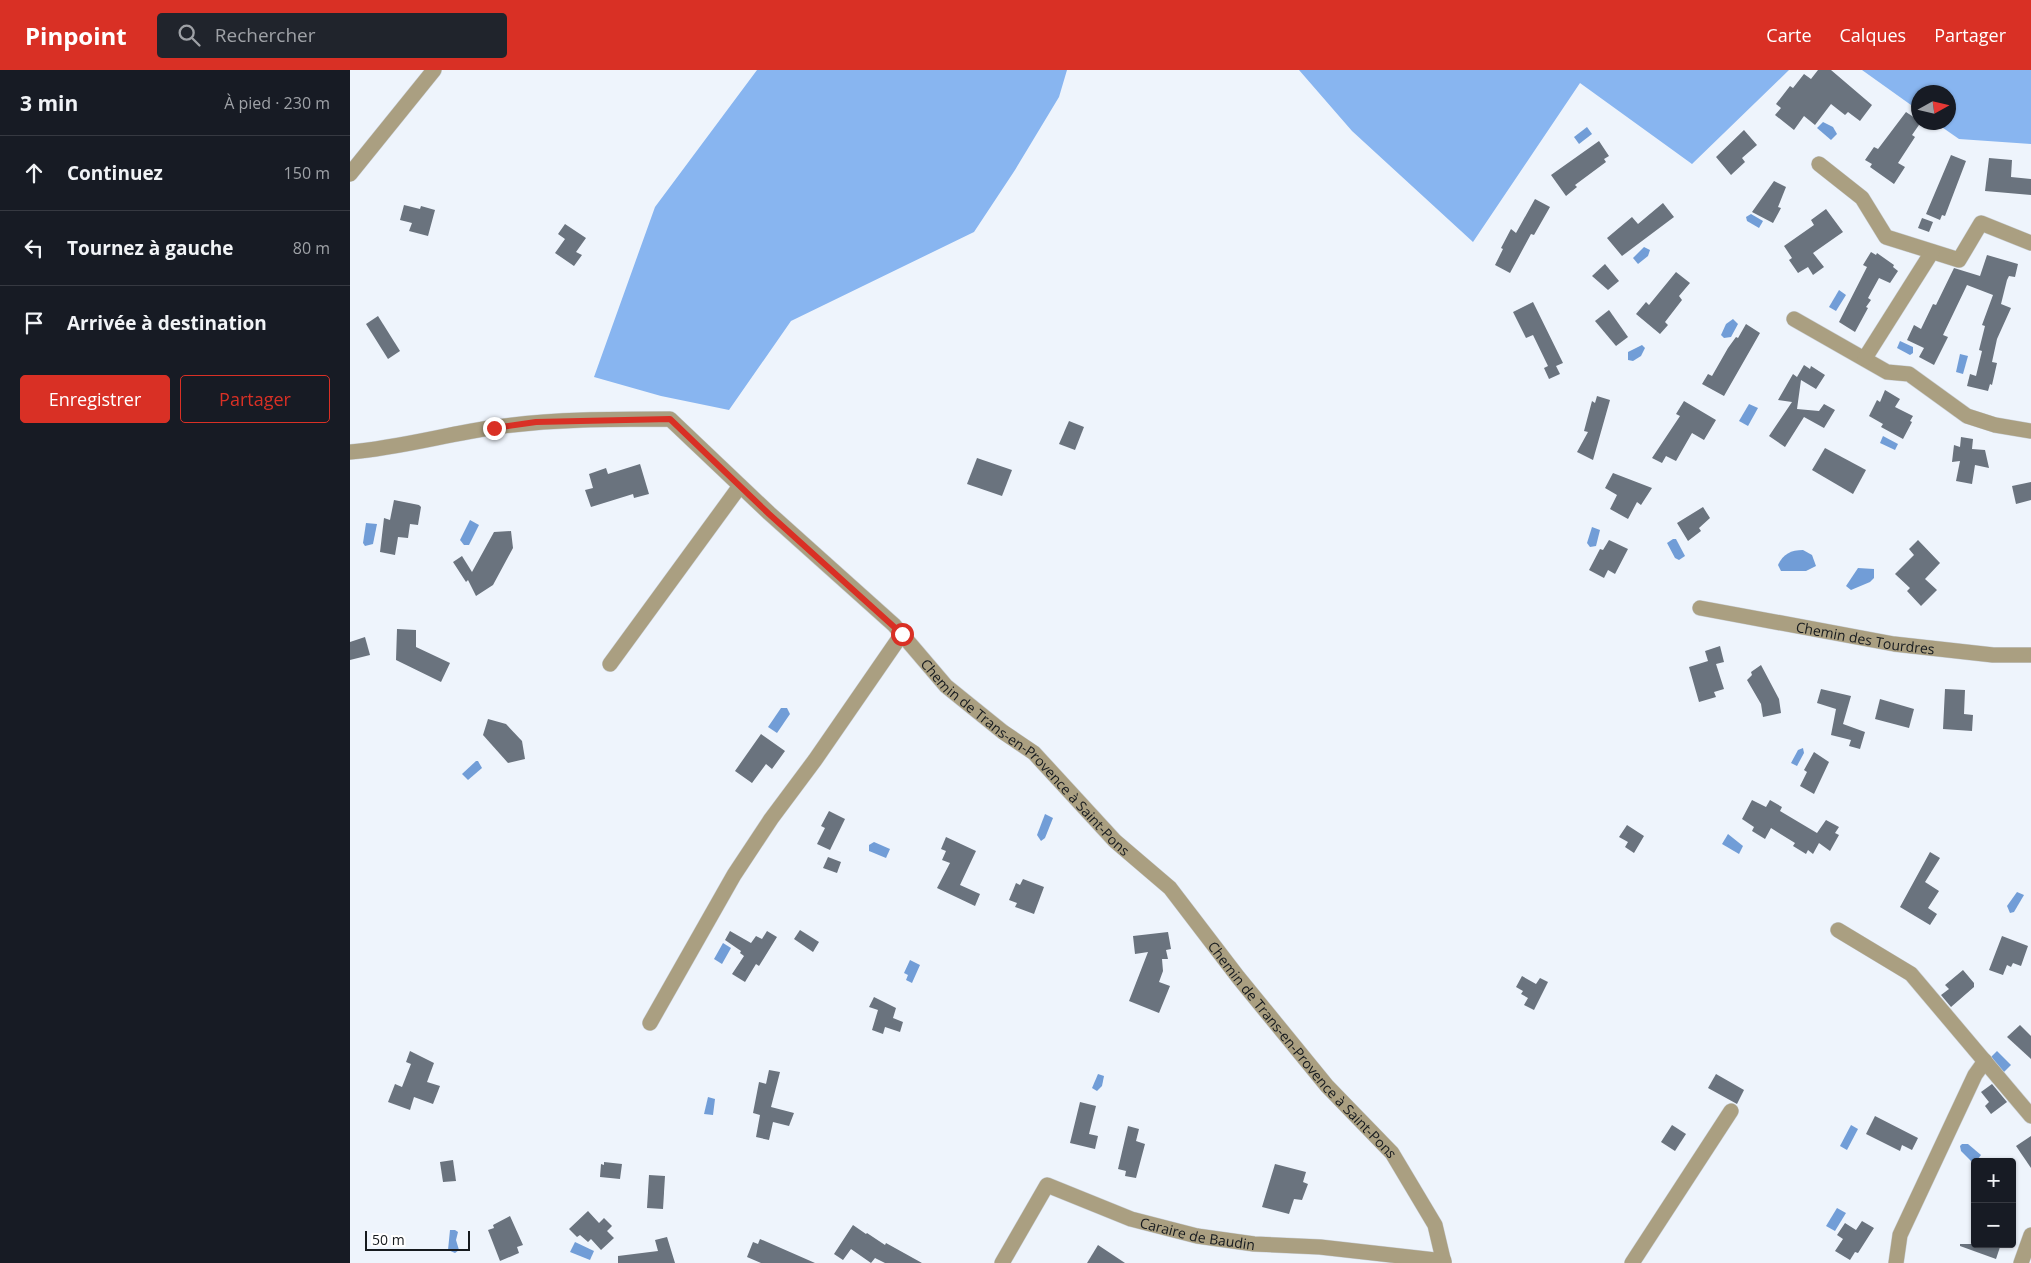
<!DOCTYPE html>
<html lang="fr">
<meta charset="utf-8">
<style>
:root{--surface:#171b24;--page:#20242c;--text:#f1f3f6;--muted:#9ea1a6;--line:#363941;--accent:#d93025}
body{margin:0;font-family:"Open Sans",sans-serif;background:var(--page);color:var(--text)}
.controls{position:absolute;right:15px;bottom:15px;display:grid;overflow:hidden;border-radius:5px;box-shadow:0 1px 4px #0004}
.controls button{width:45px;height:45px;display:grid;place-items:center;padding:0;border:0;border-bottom:1px solid var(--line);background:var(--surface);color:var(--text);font:25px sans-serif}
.compass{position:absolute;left:1561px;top:15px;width:45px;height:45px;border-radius:50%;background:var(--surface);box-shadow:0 1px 4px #0004;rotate:82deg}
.scale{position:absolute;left:15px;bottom:12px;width:105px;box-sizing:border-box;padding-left:5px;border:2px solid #161a1e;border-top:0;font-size:14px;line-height:18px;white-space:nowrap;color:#161a1e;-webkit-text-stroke:4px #fff;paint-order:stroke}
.stop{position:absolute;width:15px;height:15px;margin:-11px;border:4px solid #d93025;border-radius:50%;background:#fff}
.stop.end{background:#d93025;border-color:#fff;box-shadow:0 1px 5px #0008}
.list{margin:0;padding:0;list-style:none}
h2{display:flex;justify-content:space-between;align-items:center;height:65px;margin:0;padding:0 20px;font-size:21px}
h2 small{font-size:16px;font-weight:400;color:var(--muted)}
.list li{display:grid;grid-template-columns:32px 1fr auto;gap:15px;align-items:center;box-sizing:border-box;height:75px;padding:0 20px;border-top:1px solid var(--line)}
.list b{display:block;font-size:19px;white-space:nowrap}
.list em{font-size:16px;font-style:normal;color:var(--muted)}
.actions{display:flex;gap:10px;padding:15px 20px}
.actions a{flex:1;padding:11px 0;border:1px solid var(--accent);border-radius:5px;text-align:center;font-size:18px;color:var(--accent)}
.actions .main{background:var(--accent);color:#fff}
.icon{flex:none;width:28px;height:28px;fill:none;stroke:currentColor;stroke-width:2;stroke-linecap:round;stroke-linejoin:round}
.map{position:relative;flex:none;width:1681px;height:1193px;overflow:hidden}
header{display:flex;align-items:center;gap:30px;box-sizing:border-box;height:70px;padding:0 25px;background:var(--accent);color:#fff}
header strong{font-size:24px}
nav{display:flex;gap:28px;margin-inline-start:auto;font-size:18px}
.search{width:350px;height:45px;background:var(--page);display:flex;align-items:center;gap:12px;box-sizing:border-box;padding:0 18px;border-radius:5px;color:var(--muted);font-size:19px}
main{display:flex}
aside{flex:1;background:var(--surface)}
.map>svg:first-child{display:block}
.forest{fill:#88b5f0}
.water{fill:#719dd7}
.building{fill:#6a737e}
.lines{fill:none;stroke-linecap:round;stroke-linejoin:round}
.minor-casing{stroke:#cbd1d8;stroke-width:16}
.minor{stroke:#aa9f81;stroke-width:15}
.route{stroke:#d93025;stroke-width:6}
.labels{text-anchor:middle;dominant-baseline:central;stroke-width:5;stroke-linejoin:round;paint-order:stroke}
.street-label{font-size:14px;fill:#161a1e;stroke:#fff}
</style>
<header>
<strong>Pinpoint</strong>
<div class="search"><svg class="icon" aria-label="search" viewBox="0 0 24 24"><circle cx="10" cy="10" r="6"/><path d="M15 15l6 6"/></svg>Rechercher</div>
<nav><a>Carte</a><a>Calques</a><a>Partager</a></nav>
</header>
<main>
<aside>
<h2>3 min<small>À pied · 230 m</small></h2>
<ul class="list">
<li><svg class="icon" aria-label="ahead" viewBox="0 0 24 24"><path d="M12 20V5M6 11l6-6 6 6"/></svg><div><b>Continuez</b></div><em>150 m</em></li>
<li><svg class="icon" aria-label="left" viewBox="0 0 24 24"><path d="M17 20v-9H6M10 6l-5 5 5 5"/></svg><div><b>Tournez à gauche</b></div><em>80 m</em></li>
<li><svg class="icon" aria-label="arrive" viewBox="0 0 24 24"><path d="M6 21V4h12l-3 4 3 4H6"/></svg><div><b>Arrivée à destination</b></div></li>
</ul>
<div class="actions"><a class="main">Enregistrer</a><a>Partager</a></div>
</aside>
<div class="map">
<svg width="1681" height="1193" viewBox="0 0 1681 1193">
<rect width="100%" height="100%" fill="#eef4fc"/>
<g class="forest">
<path d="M407,0h310l-8,27 -44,73 -41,62 -183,89 -62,89 -68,-14 -67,-19 61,-170z"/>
<path d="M949,0h490l-97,94 -112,-81 -107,159 -121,-111z"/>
<path d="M1512,0h169v74l-72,-5 -23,-16 12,-1v-30h-30v18z"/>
</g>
<g class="water">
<path d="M1473,52l10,5 4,7 -6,6 -14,-12z"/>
<path d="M1237,57l5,7 -13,10 -5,-7z"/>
<path d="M1401,144l12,7 -4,7 -12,-7 -1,-4z"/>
<path d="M1294,177l6,3 -2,6 -10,8 -5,-6z"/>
<path d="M1489,220l7,5 -10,16 -7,-4z"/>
<path d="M1383,249l5,5 -7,13 -7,1 -3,-3 5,-11z"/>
<path d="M1550,271l13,6v6l-3,2 -13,-7z"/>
<path d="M1292,275l3,3 -4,8 -8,5 -5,-1v-8z"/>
<path d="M1610,284l8,2 -5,18 -7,-2z"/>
<path d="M1399,334l9,4 -10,18 -9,-5z"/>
<path d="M1533,366l15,8 -3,6 -15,-7z"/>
<path d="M120,450l9,5 -10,20h-5l-4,-5z"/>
<path d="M16,453l11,1 -4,20 -8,2 -2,-3z"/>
<path d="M1242,457l8,3 -4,16 -6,1 -3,-4z"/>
<path d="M1323,469h3l9,17 -6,4 -4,-2 -8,-15z"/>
<path d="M1453,480l9,5 4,11 -10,5h-25l-3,-6c5,-11 13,-15 25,-15z"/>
<path d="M1508,498l16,1v9l-4,4 -19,8 -5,-4z"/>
<path d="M431,638h6l3,6 -13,19 -9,-6z"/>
<path d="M1453,678l1,5 -7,13 -6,-3 7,-13z"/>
<path d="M126,691h2l4,7 -14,12 -6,-6z"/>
<path d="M695,744l8,4 -8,20 -4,3 -4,-6z"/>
<path d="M1378,764l15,12 -4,8 -17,-10z"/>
<path d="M524,772l16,7 -4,9 -17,-7v-6z"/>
<path d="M1667,822l7,3 -10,17 -4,1 -3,-7z"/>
<path d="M373,873l8,5 -9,16 -8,-5z"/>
<path d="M560,890l10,5 -8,18 -6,-3 2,-5 -4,-2z"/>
<path d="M1647,981l14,14 -8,8 -14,-14z"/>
<path d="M748,1004l6,2 -2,10 -5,5 -5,-3z"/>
<path d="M358,1027l7,2 -2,16 -9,-1z"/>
<path d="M1501,1055l7,4 -11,21 -7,-4z"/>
<path d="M1612,1074h6l13,11 -7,9 -13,-13 -1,-5z"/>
<path d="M1487,1138l9,5 -11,18 -9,-5z"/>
<path d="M100,1160h5l3,2 -2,8 3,10 -4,3 -7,-3z"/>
<path d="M225,1172l19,9 -4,9 -20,-8z"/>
</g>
<g class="building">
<path d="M1468,0h13l41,35 -12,16 -12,-9 -3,3 -14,-11 -16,21 -11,-9 -10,14 -19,-15 6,-7 -5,-4 14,-18 3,2 11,-14 7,5z"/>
<path d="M1556,42l15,10 -9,13 3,2 -17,26 7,4 -11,17 -24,-17 2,-3 -7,-4 9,-13 4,2z"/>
<path d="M1394,60l13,15 -15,13 3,4 -14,13 -15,-18z"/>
<path d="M1249,71l10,15 -5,3 2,3 -31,23 2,2 -11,9 -15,-21z"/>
<path d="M1601,85l15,6 -21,55 -3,-1 -2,5 -14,-6z"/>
<path d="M1639,88l23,2 -1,17 20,2v16l-46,-4z"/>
<path d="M1424,111l12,6 -8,20 3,1 -8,15 -21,-11z"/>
<path d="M1185,129l15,8 -16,28 -3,-1 -21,39 -15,-8 8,-16 -2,-1 10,-19 5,4z"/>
<path d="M1313,133l11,14 -52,39 -15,-18 25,-21 6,7z"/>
<path d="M54,135l16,4 1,-3 14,4 -7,26 -19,-5 3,-8 -12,-3z"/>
<path d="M1476,139l17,23 -30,21 11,14 -11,8 -5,-8 -10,6 -9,-13 3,-2 -8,-12 30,-21 -3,-5z"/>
<path d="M1572,148l11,4 -4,10 -11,-4z"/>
<path d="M215,154l21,14 -10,14 6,3 -8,11 -19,-13 10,-14 -7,-5z"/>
<path d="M1521,182l5,3 1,-2 17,12 -1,2 5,4 -8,12 -11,-5 -11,20 3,2 -5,7 2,1 -13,24 -16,-10 28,-55 -4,-2z"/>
<path d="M1637,185l31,9 -3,13 -6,-1 -2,4 -6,24 10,4 -14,31 -5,23 5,1 -5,22 -2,-1 -2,7 -21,-5 3,-12 6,2 6,-25 -3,-1 6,-24 -3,-1 11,-30 -26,-10 -24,50 5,2 -14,28 -15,-8 5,-9 -17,-8 7,-15 7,4 12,-25 3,1 18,-37 26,8z"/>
<path d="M1255,194l14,17 -11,9 -16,-14z"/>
<path d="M1326,202l14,11 -11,13 3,4 -17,22 3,3 -8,9 -24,-20 10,-12 3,3z"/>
<path d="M1183,232l30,61 -7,3 4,8 -11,5 -5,-11 4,-2 -15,-31 -7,3 -13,-26z"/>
<path d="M1259,240l19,27 -12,9 -21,-25z"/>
<path d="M28,246l22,35 -12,8 -22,-35z"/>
<path d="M1396,254l14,9 -36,63 -22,-12 6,-10 4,2 16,-28 8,-11 2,1z"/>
<path d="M1454,295l6,4 1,-3 14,9 -9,14 -15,-9 -4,29 22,2 5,-7 11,6 -11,18 -20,-11 -19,30 -16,-11 23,-34 -14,-2 15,-26 4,3z"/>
<path d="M1535,320l15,9 -5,8 18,9 -3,5 2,1 -9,17 -22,-12 2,-3 -14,-8 8,-16 3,2z"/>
<path d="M1247,326l13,4 -17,60 -16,-8 11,-20 -4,-1 8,-30 3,2z"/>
<path d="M1334,331l32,19 -12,20 -12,-7 -16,28 -10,-5 -4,7 -10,-5 28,-42 -4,-2z"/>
<path d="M719,351l15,6 -9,23 -16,-6z"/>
<path d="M1611,367l12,2 -1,10 13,1 4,18 -14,-3 -3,19 -16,-3 4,-20 -8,1 2,-17 6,2z"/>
<path d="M1475,378l41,22 -13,24 -41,-24z"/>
<path d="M627,388l35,12 -10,26 -35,-12z"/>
<path d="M290,394l9,30 -15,4 -1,-4 -42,13 -6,-17 8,-2 -4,-14 17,-6 2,6z"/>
<path d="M1263,403l39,15 -11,17 -4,-3 -9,17 -18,-10 7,-14 -12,-7z"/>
<path d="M1681,412v18l-15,4 -4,-18z"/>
<path d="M44,430l25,5 2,2 -3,18 -8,-1 -2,14 -10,-1 -3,18 -15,-3 4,-34 6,2z"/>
<path d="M1353,437l7,11 -11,10 2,3 -13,10 -11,-18z"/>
<path d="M161,461l2,17 -20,37 -17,11 -8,-16 -2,2 -13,-20 9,-6 10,16 22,-40z"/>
<path d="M1259,470l19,9 -13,25 -7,-4 -4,8 -15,-8 11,-21 3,1z"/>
<path d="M1568,470l22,23 -15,16 12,11 -16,16 -14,-15 3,-3 -15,-14 19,-19 -5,-6z"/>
<path d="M47,559l19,1v17l34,16 -9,19 -45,-22z"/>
<path d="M15,567l5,18 -20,5v-18z"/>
<path d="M1370,576l4,16 -8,2 8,25 -10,3 2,5 -17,5 -10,-35 19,-6 -3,-10z"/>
<path d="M1411,595l18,34 2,14 -18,4 -2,-13 -14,-24 5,-5 -1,-3z"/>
<path d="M1471,619l30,7 -8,28 22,8 -5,17 -11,-3 2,-6 -20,-5 5,-26 -19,-6z"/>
<path d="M1595,619l20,1 -1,24 9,1 -1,16 -29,-2z"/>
<path d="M1530,629l34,10 -5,19 -34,-9z"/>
<path d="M138,649l18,5 16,17 3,18 -17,4 -25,-28z"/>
<path d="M411,664l24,17 -13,18 -6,-5 -14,19 -17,-12z"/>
<path d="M1464,682l15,10 -15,32 -14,-8 7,-14 -3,-2z"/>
<path d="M1402,730l14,7 4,-7 12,7 -2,4 37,22 9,-13 13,7 -4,6 4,2 -9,16 -11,-8 -6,11 -5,-4 -2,4 -13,-8 2,-3 -24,-15 -6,11 -13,-8 2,-4 -12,-8z"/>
<path d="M479,741l16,8 -15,31 -13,-6 8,-16 -4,-2z"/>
<path d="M1277,755l17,11 -10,17 -9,-6 3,-5 -9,-5z"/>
<path d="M596,767l30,14 -16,34 20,9 -5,12 -38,-18 13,-25 -8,-3 4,-9 -5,-2z"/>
<path d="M1580,782l10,6 -15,24 14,9 -11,17 9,6 -7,11 -30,-18z"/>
<path d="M478,787l13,5 -4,11 -14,-5z"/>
<path d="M673,809l21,8 -10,27 -19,-7 2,-4 -8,-3 7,-17 4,2z"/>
<path d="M450,860l19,12 -6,10 -19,-13z"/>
<path d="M380,861l21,12 5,-7 6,3 5,-8 10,6 -18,29 -3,-2 -11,18 -13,-8 12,-18 -4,-3 1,-2 -16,-11z"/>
<path d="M818,862l3,17 -5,1 2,9h-6l1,12 -4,11 11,4 -11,27 -30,-12 19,-49 -13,2 -2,-18z"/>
<path d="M1652,866l26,10 -7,20 -8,-3 -2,4 -4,-2 -4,10 -14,-5z"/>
<path d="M1613,900l11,13v4l-23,20 -10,-12 8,-6 -4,-4z"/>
<path d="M1172,906l14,8 4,-6 8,4 -14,28 -10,-5 4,-7 -7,-4 2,-3 -7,-4z"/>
<path d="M524,927l22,11 -3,10 10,4 -3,10 -15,-5 -2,7 -11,-4 6,-20 -9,-3z"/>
<path d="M1670,955l11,11v23l-24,-22z"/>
<path d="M60,981l24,12 -7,19 13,4 -7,18 -19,-7 -4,13 -22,-8 7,-18 7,3 9,-23 -5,-2z"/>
<path d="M419,1000l11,2 -9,35 23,6 -5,13 -16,-4 -4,18 -13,-3 4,-22 -7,-2 6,-31 11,3 -4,-1z"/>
<path d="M1366,1004l28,16 -7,14 -29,-16z"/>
<path d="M1642,1014l15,18 -16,12 -6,-8 4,-4 -8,-10z"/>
<path d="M730,1032l16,4 -7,28 9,2 -3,13 -25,-6z"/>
<path d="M1525,1046l43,22 -6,12 -10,-5 -2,6 -34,-17z"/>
<path d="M1322,1055l14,9 -11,17 -14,-9z"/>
<path d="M778,1056l11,3 -3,12 9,3 -9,34 -11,-2 1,-5 -8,-2z"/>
<path d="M1681,1066v32l-15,-22z"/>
<path d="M103,1090l3,21 -13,1 -3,-20z"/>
<path d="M254,1092l18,2 -2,15 -20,-2 1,-13 3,1z"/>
<path d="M925,1094l31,8 -3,10 5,2 -6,16 -8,-1 -5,15 -27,-7z"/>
<path d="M299,1105l16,1 -2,33 -16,-1z"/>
<path d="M238,1141l11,12 5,-5 8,8 -5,5 7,7 -13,12 -10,-11 -3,3 -8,-7 -3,2 -8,-8z"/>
<path d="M160,1146l13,29 -6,2 2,6 -19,8 -12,-31 6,-2 -1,-3z"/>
<path d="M1512,1151l12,7 -16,25 -3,-1 -5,8 -15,-9 8,-12 -6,-4 8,-12 11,7z"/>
<path d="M503,1155l13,9 1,-1 18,12 1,-2 36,20h-37l-10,-5 -4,5 -20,-14 -8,11 -9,-6z"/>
<path d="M317,1167l8,26h-57v-7l40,-5 -3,-11z"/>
<path d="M410,1169l55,24h-54l-14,-6 6,-15 5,2z"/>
<path d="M1610,1174h41l-5,15 -36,-13z"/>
<path d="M748,1175l27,18h-38z"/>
</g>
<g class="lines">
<g class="minor-casing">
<g id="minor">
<path d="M1469,94l43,34 24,39 73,23 22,-37 50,20"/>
<path d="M0,104l84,-104"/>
<path d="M1444,249l93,53 22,2 58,42 28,9 36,6"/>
<path d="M1515,288l67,-106"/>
<path id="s1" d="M0,382c49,-4 97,-18 146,-25 58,-8 116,-8 174,-8l99,94 125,112 52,61 57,46 31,21 81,88 55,47 68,89 89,109 65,67 43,72 9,38"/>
<path id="s2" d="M1350,538l194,36 99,11h38"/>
<path d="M260,594l130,-178"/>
<path d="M1488,860l73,44 120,142"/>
<path d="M300,953l84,-148 37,-56 44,-59 87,-126"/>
<path id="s3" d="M652,1193l45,-78 84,34 66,17 57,8 66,3 124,14"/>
<path d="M1282,1193l99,-152"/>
<path d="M1546,1193l4,-28 75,-160 10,-14"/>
<path d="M1671,1193l10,-28"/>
</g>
</g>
<use href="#minor" class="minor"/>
</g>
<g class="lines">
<path class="route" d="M144,358l42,-6 134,-3 99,95 133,120"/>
</g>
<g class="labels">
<g class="street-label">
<text stroke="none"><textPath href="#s2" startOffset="168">Chemin des Tourdres</textPath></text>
<text stroke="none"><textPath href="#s1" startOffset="814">Chemin de Trans-en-Provence à Saint-Pons</textPath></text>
<text stroke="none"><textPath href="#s1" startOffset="1219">Chemin de Trans-en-Provence à Saint-Pons</textPath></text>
<text stroke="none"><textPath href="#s3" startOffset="249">Caraire de Baudin</textPath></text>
</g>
</g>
</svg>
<div class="controls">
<button>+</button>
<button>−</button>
</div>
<svg class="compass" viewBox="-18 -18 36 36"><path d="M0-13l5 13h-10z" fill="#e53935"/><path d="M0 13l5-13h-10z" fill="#9ea1a6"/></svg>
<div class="scale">50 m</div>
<div class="stop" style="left:552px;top:564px"></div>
<div class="stop end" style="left:144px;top:358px"></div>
</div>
</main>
